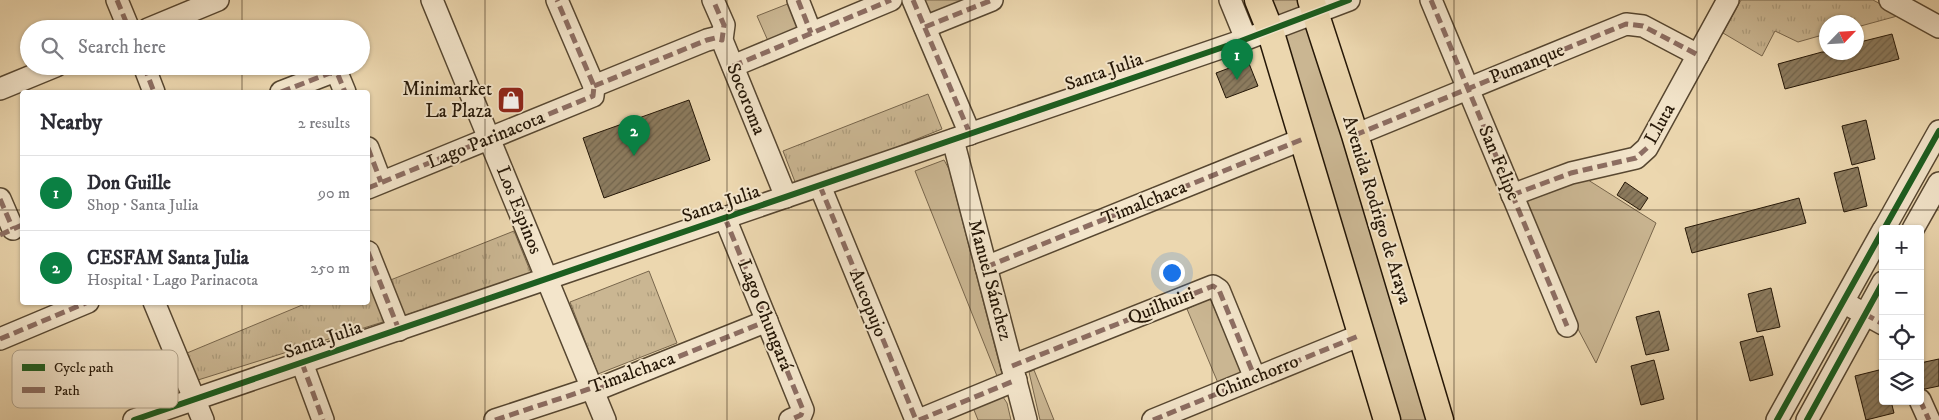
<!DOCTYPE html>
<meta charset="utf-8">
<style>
:root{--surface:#fff;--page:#f2f2f3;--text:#2b2b33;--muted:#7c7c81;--line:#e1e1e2;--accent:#0b8043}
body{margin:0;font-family:"IM FELL DW Pica",serif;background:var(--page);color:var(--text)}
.controls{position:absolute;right:15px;bottom:15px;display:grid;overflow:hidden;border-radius:5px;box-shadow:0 1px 4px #0004}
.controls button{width:45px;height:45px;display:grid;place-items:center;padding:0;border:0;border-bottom:1px solid var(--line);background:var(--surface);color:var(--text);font:25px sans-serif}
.compass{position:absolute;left:1819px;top:15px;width:45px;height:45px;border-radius:50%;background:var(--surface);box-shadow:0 1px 4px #0004;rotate:65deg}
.you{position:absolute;left:1171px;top:272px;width:18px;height:18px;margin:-12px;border:4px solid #fff;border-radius:50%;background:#1a73e8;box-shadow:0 0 0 8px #1a73e833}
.badge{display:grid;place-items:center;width:32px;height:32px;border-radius:50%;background:var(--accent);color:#fff;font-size:16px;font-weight:700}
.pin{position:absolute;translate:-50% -41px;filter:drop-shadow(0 1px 2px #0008)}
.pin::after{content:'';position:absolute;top:26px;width:18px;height:15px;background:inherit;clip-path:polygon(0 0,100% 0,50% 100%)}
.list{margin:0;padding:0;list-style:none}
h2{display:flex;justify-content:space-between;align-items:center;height:65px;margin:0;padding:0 20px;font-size:21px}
h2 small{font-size:16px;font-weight:400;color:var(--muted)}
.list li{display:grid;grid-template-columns:32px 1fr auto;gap:15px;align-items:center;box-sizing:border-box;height:75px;padding:0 20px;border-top:1px solid var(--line)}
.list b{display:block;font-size:19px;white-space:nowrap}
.list p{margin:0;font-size:16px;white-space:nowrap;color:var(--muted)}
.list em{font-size:16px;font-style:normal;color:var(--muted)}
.icon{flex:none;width:28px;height:28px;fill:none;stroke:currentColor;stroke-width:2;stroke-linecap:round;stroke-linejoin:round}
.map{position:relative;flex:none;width:1939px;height:420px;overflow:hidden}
.search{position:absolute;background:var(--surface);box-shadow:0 1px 4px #0004;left:20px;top:20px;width:350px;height:55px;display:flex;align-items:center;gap:12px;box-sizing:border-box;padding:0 18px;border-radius:28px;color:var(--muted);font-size:19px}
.panel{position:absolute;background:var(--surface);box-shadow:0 1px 4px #0004;left:20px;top:90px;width:350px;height:215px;border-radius:5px}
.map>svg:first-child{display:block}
.grass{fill:#cab692;stroke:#78664c}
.park{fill:url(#park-tufts);stroke:#78664c}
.building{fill:url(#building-hatch);stroke:#251707}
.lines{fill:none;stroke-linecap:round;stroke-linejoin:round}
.minor-casing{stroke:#574731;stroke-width:24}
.major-casing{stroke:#251707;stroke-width:29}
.minor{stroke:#f3e5cb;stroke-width:21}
.major{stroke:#ecd7af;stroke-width:26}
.quiet{stroke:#8d6e63;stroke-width:5;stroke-dasharray:10 5;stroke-linecap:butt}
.cycleway-casing{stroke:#f3e5cb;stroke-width:9}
.cycleway{stroke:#1b5e20;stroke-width:6}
.grid{fill:none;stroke:#251707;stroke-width:1;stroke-opacity:0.55}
.labels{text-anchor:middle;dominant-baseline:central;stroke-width:4;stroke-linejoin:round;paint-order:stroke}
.street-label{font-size:19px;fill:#251707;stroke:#f3e5cb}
.poi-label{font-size:19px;fill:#251707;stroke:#f3e5cb;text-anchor:end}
.key{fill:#f3e5cb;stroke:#b5a790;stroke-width:1}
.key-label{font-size:14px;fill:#251707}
</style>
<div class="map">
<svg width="1939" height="420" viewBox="0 0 1939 420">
<defs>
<pattern id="park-tufts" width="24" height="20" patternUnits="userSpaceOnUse" patternTransform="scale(1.25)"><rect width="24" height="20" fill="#cab692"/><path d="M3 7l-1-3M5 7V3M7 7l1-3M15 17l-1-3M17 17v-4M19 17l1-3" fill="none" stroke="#ad9c7c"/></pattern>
<pattern id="building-hatch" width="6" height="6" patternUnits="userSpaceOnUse" patternTransform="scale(1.25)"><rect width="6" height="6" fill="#8c7b5e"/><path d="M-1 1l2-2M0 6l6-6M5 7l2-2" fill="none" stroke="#72644c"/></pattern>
</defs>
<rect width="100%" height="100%" fill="#ecd7af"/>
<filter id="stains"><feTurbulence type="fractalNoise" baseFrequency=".004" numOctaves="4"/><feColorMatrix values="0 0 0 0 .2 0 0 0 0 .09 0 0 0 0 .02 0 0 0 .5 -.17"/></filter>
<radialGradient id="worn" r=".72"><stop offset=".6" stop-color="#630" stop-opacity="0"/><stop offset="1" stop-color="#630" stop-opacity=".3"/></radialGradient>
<g class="grass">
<path d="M921,0h57l-50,20z"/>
<path d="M1269,0h28l46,138 84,282h-33z"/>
<path d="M790,3l10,25 -32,13 -11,-25z"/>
<path d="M944,160l5,9 53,205 -5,2 -82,-205z"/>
<path d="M1585,178l71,45 -60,140 -18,-34 -58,-133z"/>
<path d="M1210,298l32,75 -24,10 -31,-74z"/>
<path d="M1034,370l20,50h-14l-11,-48z"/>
<path d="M1001,394l6,9 4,17h-33l-6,-15z"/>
</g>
<g class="park">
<path d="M1741,0h132l28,15 -44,12 -1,-5h-30v12l-28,8 -23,-11 -13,25 -39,-23z"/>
<path d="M928,94l14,35 -145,58 -14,-36z"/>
<path d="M514,231l17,42 -128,43 -15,-35z"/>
<path d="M649,271l28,72 -79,31 -28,-72z"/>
<path d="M368,277l18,44 -188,59 -11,-27 120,-50 61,-1z"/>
</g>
<g class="building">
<path d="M1892,34l7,25 -114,30 -7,-25 44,-12h34v-9z"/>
<path d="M1248,61l10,25 -32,12 -10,-25z"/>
<path d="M514,92l5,12 -11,5 -5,-13z"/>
<path d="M689,100l21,60 -106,38 -21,-60z"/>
<path d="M1866,120l9,39 -23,6 -10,-39z"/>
<path d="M1858,167l9,39 -23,6 -10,-39z"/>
<path d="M1625,182l23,16 -8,12 -23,-15z"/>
<path d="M1799,198l7,25 -114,30 -7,-25z"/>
<path d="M1771,288l9,39 -23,5 -9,-38z"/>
<path d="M1659,311l10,39 -23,5 -10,-38z"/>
<path d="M1763,336l10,39 -23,6 -10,-39z"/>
<path d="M1939,359v27l-14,3 -5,-1v-25z"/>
<path d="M1654,360l10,39 -23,6 -10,-39z"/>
<path d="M1883,369v32h8l3,12 -28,7 -11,-44z"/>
</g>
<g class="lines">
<g class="minor-casing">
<g id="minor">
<path d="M117,0l12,29"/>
<path d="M432,0l173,420"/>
<path d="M713,0l11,25 -2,15 64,157"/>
<path d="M798,0l13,33"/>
<path d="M913,0l57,134"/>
<path d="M1230,0l16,39"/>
<path d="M1431,0l136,326"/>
<path d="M1890,0l49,27"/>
<path d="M925,27l67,-27"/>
<path d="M148,29l70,-29"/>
<path d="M144,66l10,26"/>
<path d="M733,66l158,-66"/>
<path d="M594,86l113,-46 8,-2 7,2"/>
<path d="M0,89l56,-23"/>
<path d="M281,92l49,-19 8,2 7,17"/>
<path d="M1355,135l271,-111 17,2 55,29"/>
<path d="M953,140l73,280"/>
<path d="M368,148l13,34"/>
<path d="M820,186l96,234"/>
<path d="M368,188l225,-92 1,-10 -37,-86"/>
<path d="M1512,195l59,-22 65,-15 11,-10 81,-148"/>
<path d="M0,199l13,30"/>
<path d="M725,218l78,192 -2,5 -11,5"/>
<path d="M1884,229l55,-98"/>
<path d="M1913,229l26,-46"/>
<path d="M368,252l31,78"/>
<path d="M986,267l317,-128"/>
<path d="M154,302l49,118"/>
<path d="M1852,307l31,17"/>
<path d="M0,339l88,-37"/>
<path d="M302,363l21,57"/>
<path d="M1012,366l201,-80 6,4 36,88"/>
<path d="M1920,400l9,20"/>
<path d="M134,420l1107,-379 108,-41"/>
<path d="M495,420l97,-32 6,1 169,-68"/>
<path d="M919,420l97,-40"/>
<path d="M1153,420l208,-85"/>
<path d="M1777,420l106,-190"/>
<path d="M1807,420l76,-138"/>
</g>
</g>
<g class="major-casing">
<g id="major">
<path d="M1258,0l12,30 117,390"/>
<path d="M1311,0l44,135 85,285"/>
</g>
</g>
<use href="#minor" class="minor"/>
<use href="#major" class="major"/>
<g class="quiet">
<path d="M117,0l12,29"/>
<path d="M798,0l13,33"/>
<path d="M913,0l57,134"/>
<path d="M1431,0l136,326"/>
<path d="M925,27l67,-27"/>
<path d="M144,66l10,26"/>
<path d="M733,66l158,-66"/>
<path d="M594,86l113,-46 8,-2 7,2 2,-15 -11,-25"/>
<path d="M281,92l49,-19 8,2 7,17"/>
<path d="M1355,135l271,-111 17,2 55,29"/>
<path d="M368,148l13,34"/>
<path d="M820,186l96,234"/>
<path d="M368,188l225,-92 1,-10 -37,-86"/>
<path d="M1512,195l59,-22 65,-15 11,-10"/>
<path d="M0,199l13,30"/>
<path d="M725,218l78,192 -2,5 -11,5"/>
<path d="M0,235l22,-10"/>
<path d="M368,252l31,78"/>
<path d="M986,267l317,-128"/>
<path d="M1865,314l18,10"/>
<path d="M0,339l88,-37"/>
<path d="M302,363l21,57"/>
<path d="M1012,366l201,-80 6,4 36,88"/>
<path d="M1920,400l9,20"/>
<path d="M495,420l97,-32 6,1 169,-68"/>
<path d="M919,420l97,-40"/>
<path d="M1153,420l208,-85"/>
</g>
<g class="cycleway-casing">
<g id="cycleway">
<path d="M1884,229l55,-98"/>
<path d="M134,420l1107,-379 108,-41"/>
<path d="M1777,420l106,-190"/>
<path d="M1807,420l76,-138"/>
</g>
</g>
<use href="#cycleway" class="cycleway"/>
</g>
<path class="grid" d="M242,0v29M485,0v420M727,0v420M970,0v420M1212,0v420M1454,0v420M1697,0v420M242,66v26M0,210h22M368,210h1571M242,302v118"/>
<defs>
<g id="shop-square" transform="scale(1.4375)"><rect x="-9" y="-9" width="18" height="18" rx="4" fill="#8f2418" stroke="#f3e5cb"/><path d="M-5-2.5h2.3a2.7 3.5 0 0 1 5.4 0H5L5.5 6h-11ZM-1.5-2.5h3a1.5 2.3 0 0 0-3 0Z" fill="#fff"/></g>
</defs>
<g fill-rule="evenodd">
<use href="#shop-square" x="511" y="100"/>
</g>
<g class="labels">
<g class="street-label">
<text transform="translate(1527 64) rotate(-22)">Pumanque</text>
<text transform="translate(1104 72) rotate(-19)">Santa Julia</text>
<text transform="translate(746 99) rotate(68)">Socoroma</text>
<text transform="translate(1660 124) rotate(-61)">Lluta</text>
<text transform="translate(486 140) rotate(-22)">Lago Parinacota</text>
<text transform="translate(1499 163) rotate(67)">San Felipe</text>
<text transform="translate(1144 203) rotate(-22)">Timalchaca</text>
<text transform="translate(721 204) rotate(-19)">Santa Julia</text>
<text transform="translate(519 210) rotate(68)">Los Espinos</text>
<text transform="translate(1377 210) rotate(73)">Avenida Rodrigo de Araya</text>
<text transform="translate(990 280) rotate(75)">Manuel Sánchez</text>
<text transform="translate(868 303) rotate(68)">Aucopujo</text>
<text transform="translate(1161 306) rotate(-22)">Quilhuiri</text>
<text transform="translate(765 315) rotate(68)">Lago Chungará</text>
<text transform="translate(323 340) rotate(-19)">Santa Julia</text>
<text transform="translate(632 373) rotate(-20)">Timalchaca</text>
<text transform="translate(1257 377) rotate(-22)">Chinchorro</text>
</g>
<g class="poi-label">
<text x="492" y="89">Minimarket<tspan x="492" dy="22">La Plaza</tspan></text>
</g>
</g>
<rect x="12" y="350" width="166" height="58" rx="8" class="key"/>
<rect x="22" y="364" width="23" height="7" fill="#1b5e20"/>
<rect x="22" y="387" width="23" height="6" fill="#8d6e63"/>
<g class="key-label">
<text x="54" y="372">Cycle path</text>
<text x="54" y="395">Path</text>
</g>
<rect width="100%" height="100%" filter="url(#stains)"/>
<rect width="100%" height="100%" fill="url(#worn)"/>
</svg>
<div class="controls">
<button>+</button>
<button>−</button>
<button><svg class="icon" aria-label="locate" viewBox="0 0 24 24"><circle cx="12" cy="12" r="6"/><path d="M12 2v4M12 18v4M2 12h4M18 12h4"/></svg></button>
<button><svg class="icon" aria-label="layers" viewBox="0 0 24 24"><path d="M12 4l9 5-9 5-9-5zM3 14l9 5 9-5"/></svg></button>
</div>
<svg class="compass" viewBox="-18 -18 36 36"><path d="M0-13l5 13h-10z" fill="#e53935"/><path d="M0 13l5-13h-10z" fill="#7c7c81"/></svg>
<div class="you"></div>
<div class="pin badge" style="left:1237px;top:80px">1</div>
<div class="pin badge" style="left:634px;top:156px">2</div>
<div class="search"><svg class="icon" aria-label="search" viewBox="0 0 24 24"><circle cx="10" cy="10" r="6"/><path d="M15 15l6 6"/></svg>Search here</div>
<section class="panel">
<h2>Nearby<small>2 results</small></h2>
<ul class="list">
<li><span class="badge">1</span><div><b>Don Guille</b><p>Shop · Santa Julia</p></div><em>90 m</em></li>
<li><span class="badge">2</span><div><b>CESFAM Santa Julia</b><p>Hospital · Lago Parinacota</p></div><em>250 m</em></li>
</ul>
</section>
</div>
